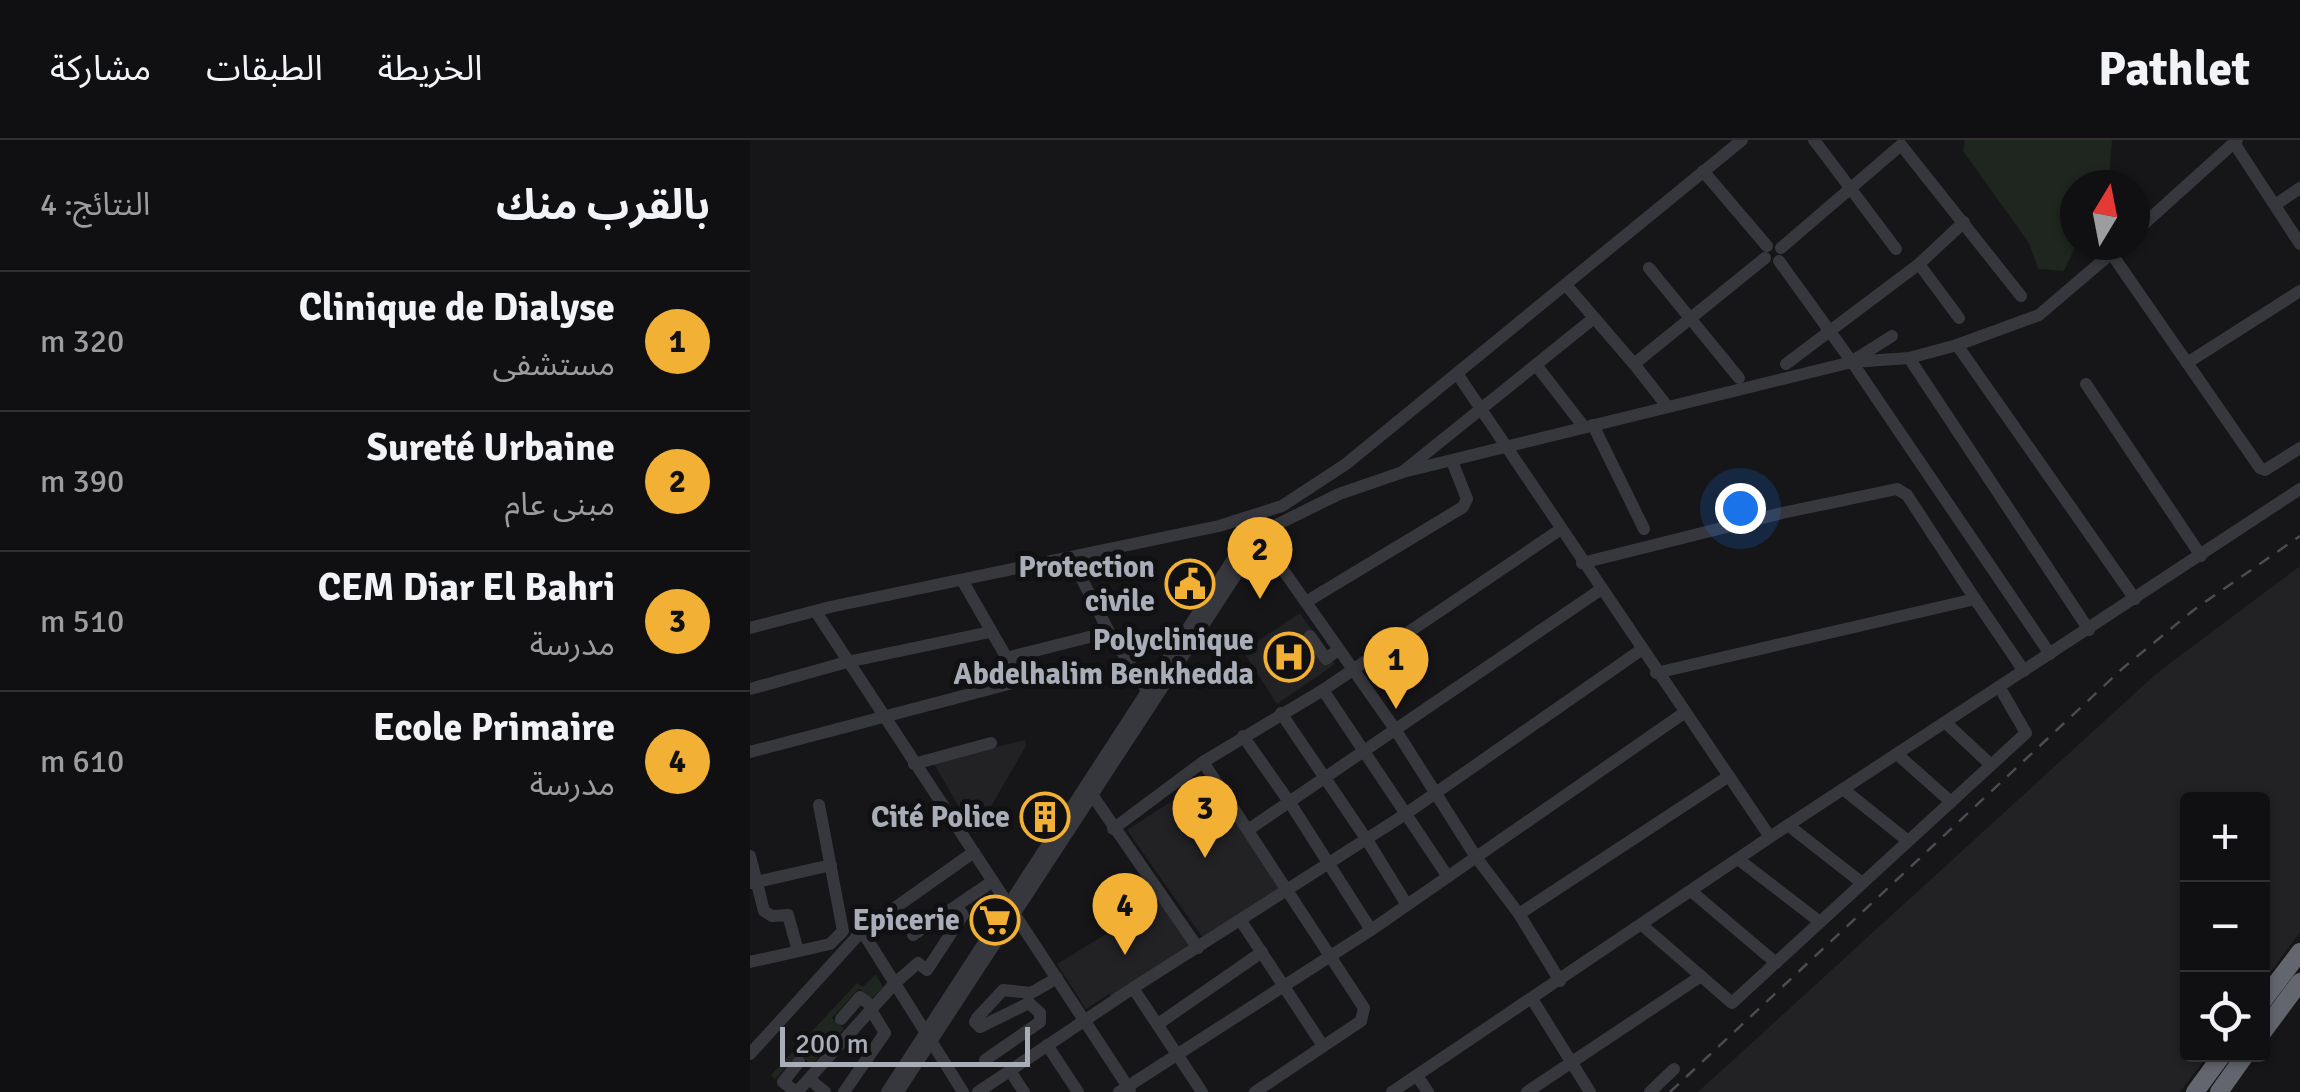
<!DOCTYPE html>
<html lang="ar">
<meta charset="utf-8">
<style>
:root{--surface:#101012;--page:#1e1e20;--text:#f1f3f6;--muted:#9c9d9f;--line:#303032;--accent:#f2b134}
body{margin:0;font-family:Signika,"Noto Sans Arabic",sans-serif;background:var(--page);color:var(--text);direction:rtl}
.controls{position:absolute;right:30px;bottom:30px;display:grid;overflow:hidden;border-radius:10px;box-shadow:0 2px 8px #0004}
.controls button{width:90px;height:90px;display:grid;place-items:center;padding:0;border:0;border-bottom:2px solid var(--line);background:var(--surface);color:var(--text);font:50px sans-serif}
.compass{position:absolute;left:1310px;top:30px;width:90px;height:90px;border-radius:50%;background:var(--surface);box-shadow:0 2px 8px #0004;rotate:10deg}
.scale{position:absolute;left:30px;bottom:25px;width:250px;box-sizing:border-box;padding-left:10px;border:5px solid #a8adb8;border-top:0;font-size:28px;line-height:35px;white-space:nowrap;color:#a8adb8;-webkit-text-stroke:8px #111113;paint-order:stroke}
.you{position:absolute;left:990px;top:368px;width:35px;height:35px;margin:-25px;border:8px solid #fff;border-radius:50%;background:#1a73e8;box-shadow:0 0 0 15px #1a73e833}
.badge{display:grid;place-items:center;width:65px;height:65px;border-radius:50%;background:var(--accent);color:#111;font-size:32px;font-weight:700}
.pin{position:absolute;translate:-50% -82px;filter:drop-shadow(0 2px 5px #0008)}
.pin::after{content:'';position:absolute;top:52px;width:35px;height:30px;background:inherit;clip-path:polygon(0 0,100% 0,50% 100%)}
.list{margin:0;padding:0;list-style:none}
h2{display:flex;justify-content:space-between;align-items:center;height:130px;margin:0;padding:0 40px;font-size:42px}
h2 small{font-size:32px;font-weight:400;color:var(--muted)}
.list li{display:grid;grid-template-columns:65px 1fr auto;gap:30px;align-items:center;box-sizing:border-box;height:140px;padding:0 40px;border-top:2px solid var(--line)}
.list b{display:block;font-size:38px;white-space:nowrap}
.list p{margin:0;font-size:32px;white-space:nowrap;color:var(--muted)}
.list em{font-size:32px;font-style:normal;color:var(--muted)}
.icon{flex:none;width:55px;height:55px;fill:none;stroke:currentColor;stroke-width:2;stroke-linecap:round;stroke-linejoin:round}
.map{position:relative;flex:none;width:1550px;height:952px;overflow:hidden;direction:ltr}
header{display:flex;align-items:center;gap:60px;box-sizing:border-box;height:140px;padding:0 50px;background:var(--surface);border-bottom:2px solid var(--line)}
header strong{font-size:48px}
nav{display:flex;gap:55px;margin-inline-start:auto;font-size:35px}
main{display:flex}
aside{flex:1;background:var(--surface)}
.map>svg:first-child{display:block}
.built{fill:#222225}
.green{fill:#1e261f}
.lines{fill:none;stroke-linecap:round;stroke-linejoin:round}
.minor{stroke:#37383d;stroke-width:12}
.highway{stroke:#63666e;stroke-width:18}
.rail{stroke:#4a4c52;stroke-width:2.5;stroke-dasharray:12 10;stroke-linecap:butt}
.labels{text-anchor:middle;dominant-baseline:central;stroke-width:10;stroke-linejoin:round;paint-order:stroke}
.poi-label{font-size:30px;font-weight:bold;fill:#a8adb8;stroke:#111113;text-anchor:end}
</style>
<header>
<strong>Pathlet</strong>
<nav><a>الخريطة</a><a>الطبقات</a><a>مشاركة</a></nav>
</header>
<main>
<div class="map">
<svg width="1550" height="952" viewBox="0 0 1550 952">
<rect width="100%" height="100%" fill="#161618"/>
<g class="built">
<path d="M1550,426v366l-37,50 -1,-182h-74v254l20,1 -28,37h-482l459,-419z"/>
<path d="M550,473l35,51 -58,40 -34,-53z"/>
<path d="M275,600l1,6 -51,88 -42,-72z"/>
<path d="M455,640l15,22 6,-3 57,88 -78,54 -78,-111z"/>
<path d="M410,761l32,45 -79,53 -4,-5 -23,15 -29,-45z"/>
</g>
<g class="green">
<path d="M1215,0h147l-3,37 -3,8h-31l1,60 -12,26 -26,-2 -9,-26 -66,-92z"/>
<path d="M126,834l7,13 -12,12 -12,-11 -27,30 12,11 -32,36 -14,-11 -23,25 -4,-4 86,-92 6,4z"/>
</g>
<g class="lines">
<g class="minor">
<path d="M1064,0l82,109"/>
<path d="M1484,3l66,101"/>
<path d="M953,31l64,75"/>
<path d="M1525,65l25,-17"/>
<path d="M1385,92l102,-92"/>
<path d="M1031,108l120,-103 120,151"/>
<path d="M1361,113l149,215 5,2 35,-22"/>
<path d="M1029,121l73,101 198,292"/>
<path d="M1169,124l40,54"/>
<path d="M899,128l90,110"/>
<path d="M816,145l68,79 131,-106"/>
<path d="M1207,205l178,254"/>
<path d="M1159,218l180,272"/>
<path d="M1104,220l38,-24"/>
<path d="M1437,223l113,-72"/>
<path d="M884,224l33,42"/>
<path d="M1036,224l133,-100 45,-42"/>
<path d="M786,225l48,62"/>
<path d="M708,235l312,462"/>
<path d="M1336,244l115,172"/>
<path d="M843,285l51,104"/>
<path d="M655,330l189,-152"/>
<path d="M494,380l25,30 126,179 81,128 43,57 41,67"/>
<path d="M506,395l83,-41 64,-22 449,-110 57,-4 48,-13 82,-30 82,-70"/>
<path d="M321,418l38,74 39,60"/>
<path d="M832,423l200,-50 115,-24 10,6 68,104 -319,74"/>
<path d="M1225,459l49,72"/>
<path d="M556,462l157,-95 4,-8 -15,-38"/>
<path d="M66,472l314,478"/>
<path d="M0,488l80,-21 389,-81 63,-20 64,-42 396,-324"/>
<path d="M560,496l16,23 12,-9"/>
<path d="M256,518l103,-26"/>
<path d="M0,549l97,-27 143,-30"/>
<path d="M573,550l125,187"/>
<path d="M531,573l86,127 40,65"/>
<path d="M1196,583l45,42"/>
<path d="M493,596l47,67 81,127"/>
<path d="M0,612l270,-71 -58,-101"/>
<path d="M1147,614l54,48"/>
<path d="M164,624l77,-21"/>
<path d="M338,649l110,159"/>
<path d="M1093,649l65,52"/>
<path d="M1038,685l74,58"/>
<path d="M363,689l90,-67"/>
<path d="M498,690l352,-240"/>
<path d="M0,716l14,55 8,5 16,-1 10,36"/>
<path d="M988,719l82,63"/>
<path d="M2,743l79,-18"/>
<path d="M941,751l85,72"/>
<path d="M769,774l210,-138"/>
<path d="M491,781l82,125"/>
<path d="M892,785l90,78 294,-270 -26,-45"/>
<path d="M112,791l112,-79"/>
<path d="M163,795l80,-54"/>
<path d="M0,822l80,-18 13,-13 -24,-126"/>
<path d="M383,848l69,104"/>
<path d="M782,859l58,93"/>
<path d="M91,879l19,-22 13,10"/>
<path d="M408,884l104,-72"/>
<path d="M297,905l31,47"/>
<path d="M0,914l112,-123 101,161"/>
<path d="M235,920l55,-38v-9l-11,-10 -49,24 -5,-5 2,-4 26,-28 28,3 26,-15"/>
<path d="M260,931l14,21"/>
<path d="M667,936l11,16"/>
<path d="M59,939l16,13"/>
<path d="M46,952l-13,-10 16,-20"/>
<path d="M47,952l98,-109 23,-20 9,7 36,-55 -6,-9"/>
<path d="M94,952l41,-59 -14,-23"/>
<path d="M137,952l355,-547 14,-10 -5,17 -353,540"/>
<path d="M228,952l155,-104 271,-173 237,-165"/>
<path d="M369,952l252,-162 313,-217"/>
<path d="M505,952l106,-71 3,-13 -161,-246 120,-72 238,-161"/>
<path d="M642,952l378,-255 530,-348"/>
<path d="M777,952l174,-116"/>
<path d="M900,952l24,-23"/>
</g>
<g class="highway">
<path d="M1512,862l38,-50"/>
<path d="M1512,893l38,-51"/>
<path d="M1445,952l28,-38"/>
<path d="M1469,952l27,-38"/>
</g>
<path class="rail" d="M920,952l453,-424 72,-59 105,-73"/>
</g>
<defs>
<g id="civic-ring" transform="scale(2.5)"><circle r="9.5" fill="#111113" stroke="#f2b134" stroke-width="1.5"/><path d="M-.6-6.5H3V-4.5H.6V-3L4-1V1h2V6H-6V1h2V-1L-.6-3ZM-1.2 2.5V6h2.4V2.5Z" fill="#f2b134"/></g>
<g id="hospital-ring" transform="scale(2.5)"><circle r="9.5" fill="#111113" stroke="#f2b134" stroke-width="1.5"/><path d="M-5-5h3v3.5h4V-5h3V5h-3V1.5h-4V5h-3Z" fill="#f2b134"/></g>
<g id="building-ring" transform="scale(2.5)"><circle r="9.5" fill="#111113" stroke="#f2b134" stroke-width="1.5"/><path d="M-4-6H4V6H1V3H-1V6H-4ZM-2.5-4.3h1.7v1.8h-1.7ZM.8-4.3h1.7v1.8H.8ZM-2.5-1h1.7V.8h-1.7ZM.8-1h1.7V.8H.8Z" fill="#f2b134"/></g>
<g id="supermarket-ring" transform="scale(2.5)"><circle r="9.5" fill="#111113" stroke="#f2b134" stroke-width="1.5"/><path d="M-6-5.5h2.5l.6 2H6L4.5 2H-2.5L-4.4-4H-6ZM-1.5 3.2a1.3 1.3 0 1 0 .1 0ZM3 3.2a1.3 1.3 0 1 0 .1 0Z" fill="#f2b134"/></g>
</defs>
<g fill-rule="evenodd">
<use href="#civic-ring" x="440" y="444"/>
<use href="#hospital-ring" x="539" y="517"/>
<use href="#building-ring" x="295" y="677"/>
<use href="#supermarket-ring" x="245" y="780"/>
</g>
<g class="labels">
<g class="poi-label">
<text x="405" y="427">Protection<tspan x="405" dy="34">civile</tspan></text>
<text x="504" y="500">Polyclinique<tspan x="504" dy="34">Abdelhalim Benkhedda</tspan></text>
<text x="260" y="677">Cité Police</text>
<text x="210" y="780">Epicerie</text>
</g>
</g>
</svg>
<div class="controls">
<button>+</button>
<button>−</button>
<button><svg class="icon" aria-label="locate" viewBox="0 0 24 24"><circle cx="12" cy="12" r="6"/><path d="M12 2v4M12 18v4M2 12h4M18 12h4"/></svg></button>
</div>
<svg class="compass" viewBox="-18 -18 36 36"><path d="M0-13l5 13h-10z" fill="#e53935"/><path d="M0 13l5-13h-10z" fill="#9c9d9f"/></svg>
<div class="scale">200 m</div>
<div class="you"></div>
<div class="pin badge" style="left:646px;top:569px">1</div>
<div class="pin badge" style="left:510px;top:459px">2</div>
<div class="pin badge" style="left:455px;top:718px">3</div>
<div class="pin badge" style="left:375px;top:815px">4</div>
</div>
<aside>
<h2>بالقرب منك<small>النتائج: 4</small></h2>
<ul class="list">
<li><span class="badge">1</span><div><b>Clinique de Dialyse</b><p>مستشفى</p></div><em>320 m</em></li>
<li><span class="badge">2</span><div><b>Sureté Urbaine</b><p>مبنى عام</p></div><em>390 m</em></li>
<li><span class="badge">3</span><div><b>CEM Diar El Bahri</b><p>مدرسة</p></div><em>510 m</em></li>
<li><span class="badge">4</span><div><b>Ecole Primaire</b><p>مدرسة</p></div><em>610 m</em></li>
</ul>
</aside>
</main>
